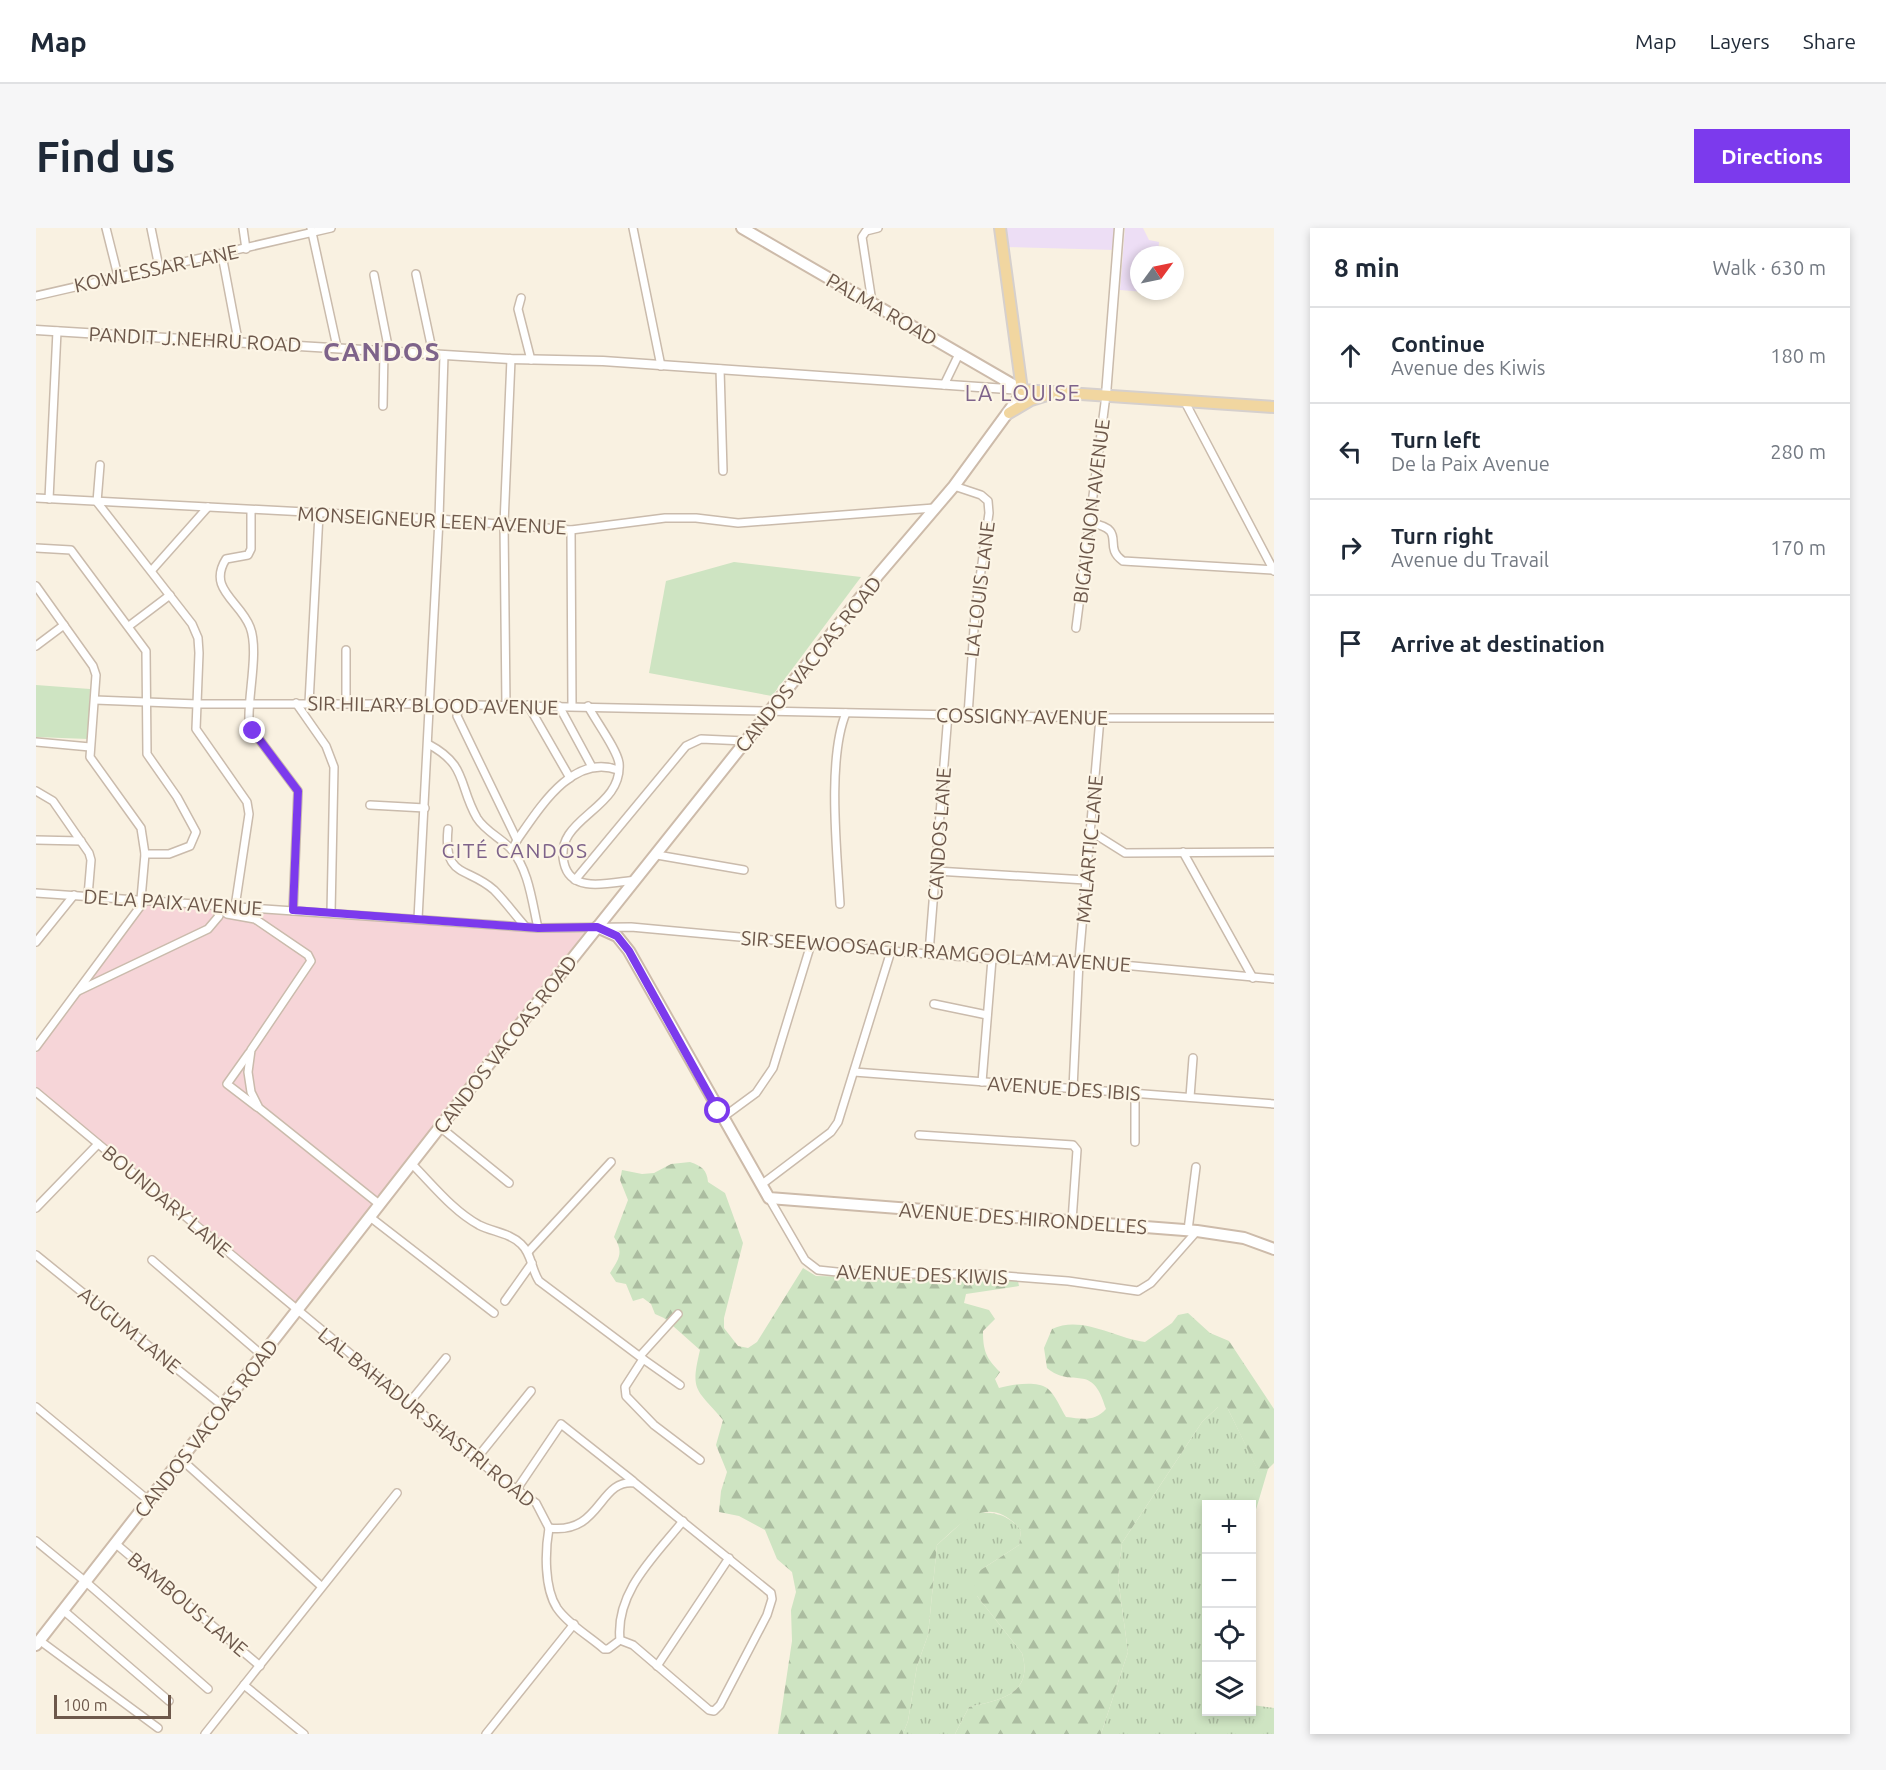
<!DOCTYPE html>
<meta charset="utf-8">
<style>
:root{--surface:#fff;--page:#f6f6f7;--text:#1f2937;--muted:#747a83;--line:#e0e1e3;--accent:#7c3aed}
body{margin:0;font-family:Ubuntu,sans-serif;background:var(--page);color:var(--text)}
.controls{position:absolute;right:18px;bottom:18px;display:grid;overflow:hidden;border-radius:0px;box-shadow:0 3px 9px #0003}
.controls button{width:54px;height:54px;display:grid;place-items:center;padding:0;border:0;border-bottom:2px solid var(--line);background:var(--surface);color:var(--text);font:30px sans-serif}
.compass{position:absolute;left:1094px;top:18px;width:54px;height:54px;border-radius:50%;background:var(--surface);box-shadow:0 3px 9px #0003;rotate:57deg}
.scale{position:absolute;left:18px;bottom:15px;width:117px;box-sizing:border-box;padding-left:6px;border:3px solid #6d584b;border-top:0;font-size:16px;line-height:21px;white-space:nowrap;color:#6d584b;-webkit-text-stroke:4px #fcf5e6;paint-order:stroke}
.stop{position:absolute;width:18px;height:18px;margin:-14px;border:4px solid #7c3aed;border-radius:50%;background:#fff}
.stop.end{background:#7c3aed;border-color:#fff;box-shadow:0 2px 6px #0008}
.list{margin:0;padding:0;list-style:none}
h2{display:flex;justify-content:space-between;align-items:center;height:78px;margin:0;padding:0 24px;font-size:26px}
h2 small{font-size:20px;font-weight:400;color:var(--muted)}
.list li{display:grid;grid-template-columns:39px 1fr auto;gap:18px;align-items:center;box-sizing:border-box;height:96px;padding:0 24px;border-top:2px solid var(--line)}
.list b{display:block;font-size:22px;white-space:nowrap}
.list p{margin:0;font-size:20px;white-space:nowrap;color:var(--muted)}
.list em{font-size:20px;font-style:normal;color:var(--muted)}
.icon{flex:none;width:33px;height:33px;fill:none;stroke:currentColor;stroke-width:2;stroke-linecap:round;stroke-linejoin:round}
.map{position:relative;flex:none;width:1238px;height:1506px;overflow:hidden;border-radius:0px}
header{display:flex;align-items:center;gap:36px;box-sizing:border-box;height:84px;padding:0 30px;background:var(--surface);border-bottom:2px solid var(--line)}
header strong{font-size:28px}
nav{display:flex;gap:33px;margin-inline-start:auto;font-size:21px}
.intro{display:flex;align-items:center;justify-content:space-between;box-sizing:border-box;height:144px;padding:0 36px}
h1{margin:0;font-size:42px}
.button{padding:15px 27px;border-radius:0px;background:var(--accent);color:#fff;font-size:21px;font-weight:700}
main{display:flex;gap:36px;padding:0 36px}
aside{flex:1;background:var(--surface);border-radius:0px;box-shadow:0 3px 9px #0003}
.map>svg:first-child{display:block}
.education{fill:#eddef5}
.medical{fill:#f6d5d8}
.grass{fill:url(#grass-tufts)}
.forest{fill:url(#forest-firs)}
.pitch{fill:#cee4c2}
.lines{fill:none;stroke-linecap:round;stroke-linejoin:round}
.minor-casing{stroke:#cabbac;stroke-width:10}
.tertiary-casing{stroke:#cabbac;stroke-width:11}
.secondary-casing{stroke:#cdbbaa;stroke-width:14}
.primary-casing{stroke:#d6d0cd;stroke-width:14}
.minor{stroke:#fff;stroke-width:7}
.tertiary{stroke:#fff;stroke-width:8}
.secondary{stroke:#fff;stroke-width:10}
.primary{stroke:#f1d6a0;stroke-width:10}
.route{stroke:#7c3aed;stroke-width:8}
.labels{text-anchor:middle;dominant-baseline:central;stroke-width:4.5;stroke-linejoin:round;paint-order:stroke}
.street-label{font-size:20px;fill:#6d584b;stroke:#fcf5e6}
.neighbourhood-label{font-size:21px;letter-spacing:1.5px;fill:#7e638a;stroke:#fcf5e6}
.quarter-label{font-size:22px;letter-spacing:1.5px;fill:#7e638a;stroke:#fcf5e6}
.district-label{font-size:26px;font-weight:bold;letter-spacing:1.5px;fill:#7e638a;stroke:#fcf5e6}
</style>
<header>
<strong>Map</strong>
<nav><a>Map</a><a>Layers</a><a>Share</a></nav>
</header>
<div class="intro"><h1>Find us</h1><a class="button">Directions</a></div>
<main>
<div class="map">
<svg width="1238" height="1506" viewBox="0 0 1238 1506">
<defs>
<pattern id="grass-tufts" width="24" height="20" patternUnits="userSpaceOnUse" patternTransform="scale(1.5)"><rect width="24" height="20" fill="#cee4c2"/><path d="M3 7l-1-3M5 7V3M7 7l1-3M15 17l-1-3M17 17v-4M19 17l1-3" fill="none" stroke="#abbca0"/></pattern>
<pattern id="forest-firs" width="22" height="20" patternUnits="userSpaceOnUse" patternTransform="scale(1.5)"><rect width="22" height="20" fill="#cee4c2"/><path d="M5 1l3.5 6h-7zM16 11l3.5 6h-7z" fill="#abbca0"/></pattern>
</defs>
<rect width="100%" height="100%" fill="#f9f1e1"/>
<g class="education">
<path d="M967,0h114l-2,22 -110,-3z"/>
<path d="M1089,0h18l6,12 10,2 -1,13h-19v36l18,2 -37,-3z"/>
</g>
<path class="medical" d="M112,675l436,30 -289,371 -259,-215v-36z"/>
<g class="grass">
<path d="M1182,1179h9l32,65 9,-3 -16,54v-19h-46v208h46v-7l22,3v26h-173l27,-82 -10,-74 4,-35 80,-121z"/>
<path d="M942,1284c20,1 30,3 43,18l-2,15 -40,26 -2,25 45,57c12,42 -23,47 -53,54l-14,27h-52l5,-13 9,-55 11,-31 9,-90 32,-29z"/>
</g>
<path class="forest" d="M654,934c12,4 17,8 18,20l17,11 18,50 -19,75v10l14,18 10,2 9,-6 46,-74 13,8 202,5 1,5 -53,8 -2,9 25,7 6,9 -12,12c0,20 3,27 17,41l-5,7 4,9c12,-3 36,-8 48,0 8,6 14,21 19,29 17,2 28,5 40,-8 -14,-49 -33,-19 -59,-41l-3,-20 8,-19c30,-14 62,9 93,13l27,-19 6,-8 10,-2 22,20 19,8 45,68v54l-6,6 -9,4 -32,-66h-9l-16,15 -80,121 -4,35 10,74 -27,82h-146l14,-27c30,-7 65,-12 53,-54l-45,-57 -5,-18 7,-7 40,-26 2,-15c-32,-37 -57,-10 -84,15l-9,90 -11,31 -9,55 -5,13h-125l14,-93 -1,-31 5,-18 -4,-20 -15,-13 -12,-29 -26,-14 -20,-4 2,-21 6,-19 -11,-27 7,-25c-27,-32 -33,-28 -23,-70l-36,-32 -9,-4 -4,-10 -8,-6 -10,3 -7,-17 -10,-2 -6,-9c9,-14 14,-21 4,-36l14,-37 -8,-20 2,-10 20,4 12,-1 17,-9z"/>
<g class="pitch">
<path d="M698,334l127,15 -89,119 -123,-23 17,-92z"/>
<path d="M0,457l54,4 -2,50 -52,-2z"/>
</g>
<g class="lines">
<g class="minor-casing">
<g id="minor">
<path d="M70,0l12,48"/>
<path d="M115,0l8,39"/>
<path d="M207,0l3,21"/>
<path d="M275,0l26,119"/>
<path d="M597,0l28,138"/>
<path d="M186,27l16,85"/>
<path d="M380,46l17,80"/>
<path d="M338,47l15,76"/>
<path d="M0,68l295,-68"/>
<path d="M485,70l-3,11 13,51"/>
<path d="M836,74l-10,-65 4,-6 12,-3"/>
<path d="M684,141l3,102"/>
<path d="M908,157l15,-31"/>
<path d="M1149,174l89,169"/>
<path d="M347,178l1,-56"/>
<path d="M64,237l-3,37 95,122 6,14 1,15 -3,76 51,73 2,12 -14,93"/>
<path d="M918,258l27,9 7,6 1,12 -14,101 -7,101"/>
<path d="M0,270l403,21 132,11 94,-12h31l42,5 196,-15"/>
<path d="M13,271l8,-168"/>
<path d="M215,282v39l-3,6 -22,4c-19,30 14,42 24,68 9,23 -2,67 -1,93l4,11 45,60 -5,120"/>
<path d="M1055,295c38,7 10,23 32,38l151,9"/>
<path d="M535,302l1,176"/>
<path d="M0,320l35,2 75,101 1,103 30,43 19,35 -6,14 -21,8h-24"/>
<path d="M116,342l56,-63"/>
<path d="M0,358l57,80 3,9 -6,82 51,71 4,26 -4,45"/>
<path d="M93,398l41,-31"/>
<path d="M1040,400l30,-233"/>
<path d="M0,418l28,-21"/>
<path d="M310,422v53"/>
<path d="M59,472l102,4h233l670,14h174"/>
<path d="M260,475l30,43 8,21 -3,146"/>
<path d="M273,475l10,-189"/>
<path d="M423,476l-2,12 60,124 -5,10"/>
<path d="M470,477l-2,-181 7,-165"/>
<path d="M492,477l42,73"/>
<path d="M523,478l33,61"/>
<path d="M552,478c7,14 29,43 31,57 4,47 -66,55 -55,100 7,32 48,19 72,17"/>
<path d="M0,514l54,5"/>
<path d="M392,516c40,21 30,41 49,74 8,13 24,20 34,31 18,21 21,53 27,79"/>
<path d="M0,563l17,10 36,52 2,7 -3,36"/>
<path d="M334,577l55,3"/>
<path d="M412,601c-5,50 19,37 46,61 11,11 21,25 31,36"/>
<path d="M1054,603l35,22 149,-1"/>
<path d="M0,612l45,1"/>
<path d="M481,612c22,-31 55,-87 101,-70"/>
<path d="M1147,624l70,126"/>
<path d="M621,627l87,15"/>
<path d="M900,643l150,9"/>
<path d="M539,652l111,-134 15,-7 44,2"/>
<path d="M0,665l502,35 93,-1 260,24 101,8 87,2 195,18"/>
<path d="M804,676c-3,-52 -13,-145 6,-191"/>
<path d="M180,678l11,8 28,5 53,36 3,6 -60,89 -3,22 3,20 8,16 120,96"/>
<path d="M382,691l21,-400 5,-164"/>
<path d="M0,714l38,-47"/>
<path d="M893,725l19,-239"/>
<path d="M42,763l130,-62 11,-13 -4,-10"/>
<path d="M898,776l53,11"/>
<path d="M0,819l109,-147"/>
<path d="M213,825l-22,31 30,23"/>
<path d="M818,844l420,32"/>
<path d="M946,854l10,-123"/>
<path d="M1037,861l6,-128 21,-243"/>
<path d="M0,864l460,383 40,28 13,25"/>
<path d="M1099,865v49"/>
<path d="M1154,869l3,-39"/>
<path d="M686,890l34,-25 17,-25 38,-124"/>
<path d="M404,899l69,56"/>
<path d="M883,907l154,10 4,5 -5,71"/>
<path d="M375,935c21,21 42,48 68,62 14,7 31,8 42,19 11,10 10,25 18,37l104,78 -18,28 1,9 28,29 46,35"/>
<path d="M725,957l70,-53 7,-10 53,-171"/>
<path d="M733,970l36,62 13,10 38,4h123l89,7 70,10 13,-8 46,-52"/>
<path d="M0,980l62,-64"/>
<path d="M334,989l124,96"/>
<path d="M1152,1002l8,-63"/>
<path d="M492,1024l83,-90"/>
<path d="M0,1027l187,151"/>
<path d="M116,1032l111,96"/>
<path d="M469,1073l27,-38"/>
<path d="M604,1128l38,-42"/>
<path d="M607,1131l37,26"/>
<path d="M373,1175l37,-45"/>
<path d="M0,1179l112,93"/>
<path d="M441,1230l54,-67"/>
<path d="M146,1232l139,126"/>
<path d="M481,1261l44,-65 72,57"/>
<path d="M513,1300c53,7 49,-50 86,-45l136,110 1,6 -5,16 -47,90 -6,6 -5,-1 -76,-65 -13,-5"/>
<path d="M513,1300c-4,23 -5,60 8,80 11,16 32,28 47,41h4l12,-9c-5,-48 35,-84 63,-119"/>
<path d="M0,1313l50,41 122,107"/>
<path d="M80,1316l144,122"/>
<path d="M27,1382l106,91"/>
<path d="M3,1412l119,88"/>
<path d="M621,1438l72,-108"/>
<path d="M208,1457l60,49"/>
<path d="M169,1506l192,-241"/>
<path d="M450,1506l88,-110"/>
</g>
</g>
<g class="tertiary-casing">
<g id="tertiary">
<path d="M0,102l475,29 92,2 419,29"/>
<path d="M1070,167l13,-167"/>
</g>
</g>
<g class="secondary-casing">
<g id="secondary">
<path d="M561,699l20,9 12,15 140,247 428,33 47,7 30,11"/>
<path d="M0,1417l478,-613 365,-458 75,-88 63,-86 5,-10 -280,-162"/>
</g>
</g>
<g class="primary-casing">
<g id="primary">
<path d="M964,0l22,162 252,17"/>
<path d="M973,185l22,-13 16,-5"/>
</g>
</g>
<use href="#minor" class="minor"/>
<use href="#tertiary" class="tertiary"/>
<use href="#secondary" class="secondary"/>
<use href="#primary" class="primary"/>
</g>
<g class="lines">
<path class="route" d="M217,503l45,60 -5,119 245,18 59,-1 20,9 12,15 89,160"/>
</g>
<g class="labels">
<g class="street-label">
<text transform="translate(120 40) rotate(-12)">KOWLESSAR LANE</text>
<text transform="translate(846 81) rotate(30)">PALMA ROAD</text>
<text transform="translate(159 111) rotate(3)">PANDIT J.NEHRU ROAD</text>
<text transform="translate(1055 283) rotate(-83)">BIGAIGNON AVENUE</text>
<text transform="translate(396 292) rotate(3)">MONSEIGNEUR LEEN AVENUE</text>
<text transform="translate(943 361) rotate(-83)">LA LOUIS LANE</text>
<text transform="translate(772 436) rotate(-51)">CANDOS VACOAS ROAD</text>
<text transform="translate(397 477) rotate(1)">SIR HILARY BLOOD AVENUE</text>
<text transform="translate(986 488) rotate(1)">COSSIGNY AVENUE</text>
<text transform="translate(903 606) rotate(-86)">CANDOS LANE</text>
<text transform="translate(1053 621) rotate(-85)">MALARTIC LANE</text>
<text transform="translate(137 674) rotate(4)">DE LA PAIX AVENUE</text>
<text transform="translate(900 723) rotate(4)">SIR SEEWOOSAGUR RAMGOOLAM AVENUE</text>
<text transform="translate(469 816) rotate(-52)">CANDOS VACOAS ROAD</text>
<text transform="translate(1028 860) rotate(4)">AVENUE DES IBIS</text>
<text transform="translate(131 973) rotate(40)">BOUNDARY LANE</text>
<text transform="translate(987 990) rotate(4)">AVENUE DES HIRONDELLES</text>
<text transform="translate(886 1046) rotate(2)">AVENUE DES KIWIS</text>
<text transform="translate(94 1102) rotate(39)">AUGUM LANE</text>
<text transform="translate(391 1189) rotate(39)">LAL BAHADUR SHASTRI ROAD</text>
<text transform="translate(170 1200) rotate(-52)">CANDOS VACOAS ROAD</text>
<text transform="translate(152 1376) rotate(40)">BAMBOUS LANE</text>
</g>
<g class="neighbourhood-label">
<text x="479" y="622">CITÉ CANDOS</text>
</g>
<g class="quarter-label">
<text x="987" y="164">LA LOUISE</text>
</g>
<g class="district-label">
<text x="346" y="123">CANDOS</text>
</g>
</g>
</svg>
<div class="controls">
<button>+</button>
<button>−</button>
<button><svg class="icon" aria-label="locate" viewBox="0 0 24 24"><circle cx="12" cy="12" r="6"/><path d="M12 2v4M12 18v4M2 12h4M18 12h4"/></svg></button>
<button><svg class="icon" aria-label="layers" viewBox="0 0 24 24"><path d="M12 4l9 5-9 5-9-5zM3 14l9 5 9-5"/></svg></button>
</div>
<svg class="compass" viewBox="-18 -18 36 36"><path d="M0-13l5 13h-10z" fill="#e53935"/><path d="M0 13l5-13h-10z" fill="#747a83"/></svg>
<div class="scale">100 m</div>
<div class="stop" style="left:682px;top:883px"></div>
<div class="stop end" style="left:217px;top:503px"></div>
</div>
<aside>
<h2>8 min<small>Walk · 630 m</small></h2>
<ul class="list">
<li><svg class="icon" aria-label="ahead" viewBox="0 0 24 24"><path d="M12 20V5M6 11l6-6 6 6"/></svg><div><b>Continue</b><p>Avenue des Kiwis</p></div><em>180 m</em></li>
<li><svg class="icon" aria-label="left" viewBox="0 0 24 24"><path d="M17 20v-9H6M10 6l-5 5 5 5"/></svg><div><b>Turn left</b><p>De la Paix Avenue</p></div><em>280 m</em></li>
<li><svg class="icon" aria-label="right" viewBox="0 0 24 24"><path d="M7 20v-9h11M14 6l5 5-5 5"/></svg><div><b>Turn right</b><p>Avenue du Travail</p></div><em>170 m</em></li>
<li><svg class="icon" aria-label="arrive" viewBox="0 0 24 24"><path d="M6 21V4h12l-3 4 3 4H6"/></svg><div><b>Arrive at destination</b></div></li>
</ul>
</aside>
</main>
